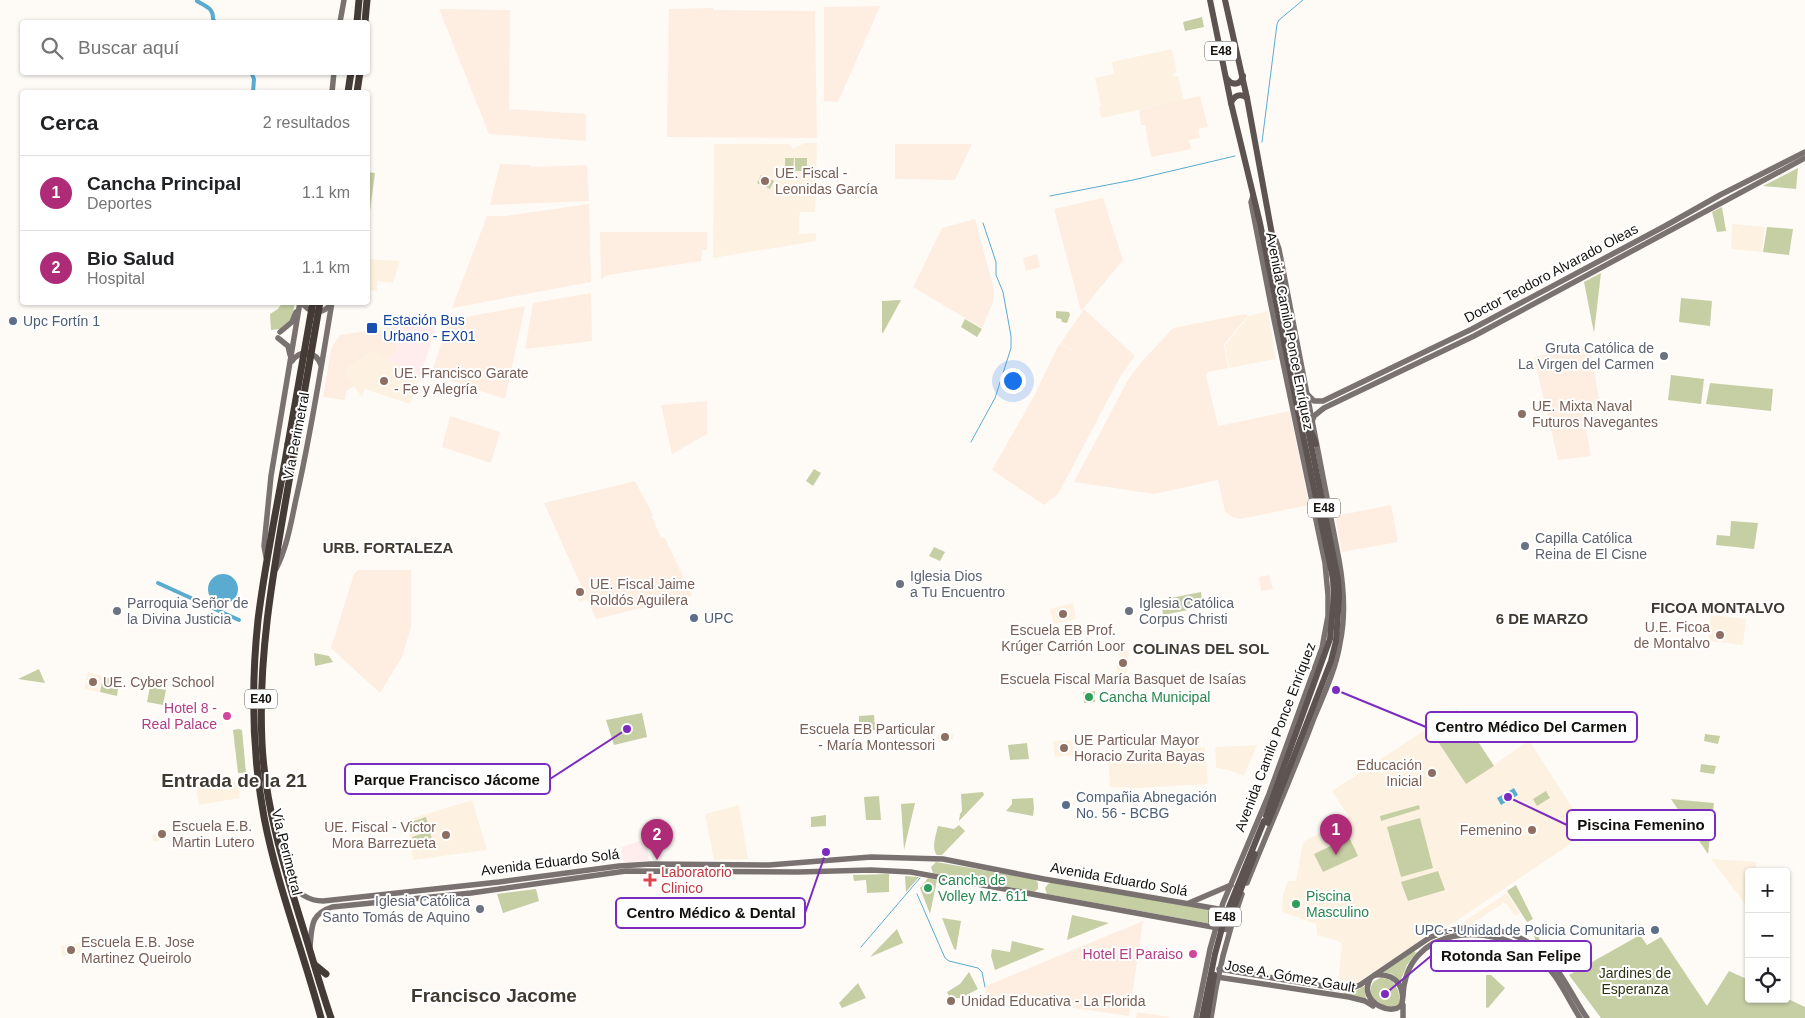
<!DOCTYPE html>
<html lang="es">
<meta charset="utf-8">
<style>
:root{--surface:#fff;--page:#f2f2f2;--text:#202124;--muted:#757577;--line:#e0e0e0;--accent:#ae2c77}
body{margin:0;font-family:Helvetica,sans-serif;background:var(--page);color:var(--text)}
.controls{position:absolute;right:15px;bottom:15px;display:grid;overflow:hidden;border-radius:5px;box-shadow:0 1px 4px #0004}
.controls button{width:45px;height:45px;display:grid;place-items:center;padding:0;border:0;border-bottom:1px solid var(--line);background:var(--surface);color:var(--text);font:25px sans-serif}
.you{position:absolute;left:1012px;top:380px;width:18px;height:18px;margin:-12px;border:4px solid #fff;border-radius:50%;background:#1a73e8;box-shadow:0 0 0 8px #1a73e833}
.badge{display:grid;place-items:center;width:32px;height:32px;border-radius:50%;background:var(--accent);color:#fff;font-size:16px;font-weight:700}
.pin{position:absolute;translate:-50% -41px;filter:drop-shadow(0 1px 2px #0008)}
.pin::after{content:'';position:absolute;top:26px;width:18px;height:15px;background:inherit;clip-path:polygon(0 0,100% 0,50% 100%)}
.list{margin:0;padding:0;list-style:none}
h2{display:flex;justify-content:space-between;align-items:center;height:65px;margin:0;padding:0 20px;font-size:21px}
h2 small{font-size:16px;font-weight:400;color:var(--muted)}
.list li{display:grid;grid-template-columns:32px 1fr auto;gap:15px;align-items:center;box-sizing:border-box;height:75px;padding:0 20px;border-top:1px solid var(--line)}
.list b{display:block;font-size:19px;white-space:nowrap}
.list p{margin:0;font-size:16px;white-space:nowrap;color:var(--muted)}
.list em{font-size:16px;font-style:normal;color:var(--muted)}
.icon{flex:none;width:28px;height:28px;fill:none;stroke:currentColor;stroke-width:2;stroke-linecap:round;stroke-linejoin:round}
.map{position:relative;flex:none;width:1805px;height:1018px;overflow:hidden}
.search{position:absolute;background:var(--surface);box-shadow:0 1px 4px #0004;left:20px;top:20px;width:350px;height:55px;display:flex;align-items:center;gap:12px;box-sizing:border-box;padding:0 18px;border-radius:5px;color:var(--muted);font-size:19px}
.panel{position:absolute;background:var(--surface);box-shadow:0 1px 4px #0004;left:20px;top:90px;width:350px;height:215px;border-radius:5px}
.map>svg:first-child{display:block}
.built{fill:#fdf2e1}
.industrial{fill:#feeee2}
.medical{fill:#feedec}
.green{fill:#c6cea4}
.water{fill:#59acd0}
.lines{fill:none;stroke-linecap:round;stroke-linejoin:round}
.stream{stroke:#59acd0;stroke-width:1}
.canal{stroke:#59acd0;stroke-width:4}
.secondary{stroke:#7a7270;stroke-width:5.5}
.primary{stroke:#5d5350;stroke-width:6}
.highway{stroke:#443a36;stroke-width:7}
.primary-bridge{stroke:#5d5350;stroke-width:6}
.highway-bridge{stroke:#443a36;stroke-width:7}
.education-dot{fill:#8d6e63;stroke:#fff;stroke-width:2}
.service-dot{fill:#5c6f8a;stroke:#fff;stroke-width:2}
.transit-dot{fill:#1a4fb4;stroke:#fff;stroke-width:2}
.worship-dot{fill:#6b7280;stroke:#fff;stroke-width:2}
.leisure-dot{fill:#2e9e5b;stroke:#fff;stroke-width:2}
.hotel-dot{fill:#d1479c;stroke:#fff;stroke-width:2}
.health-dot{fill:#e0444e;stroke:#fff;stroke-width:2}
.labels{text-anchor:middle;dominant-baseline:central;stroke-width:4;stroke-linejoin:round;paint-order:stroke}
.shield{fill:#fff;stroke:#595856;stroke-width:1}
.shield-label{font-size:12px;font-weight:bold;fill:#12100d}
.education-label{font-size:14px;fill:#785e54;stroke:#fff;text-anchor:start}
.street-label{font-size:14px;fill:#12100d;stroke:#fff}
.transit-label{font-size:14px;fill:#164399;stroke:#fff;text-anchor:start}
.service-label{font-size:14px;fill:#4e5e75;stroke:#fff;text-anchor:start}
.worship-label{font-size:14px;fill:#5b616d;stroke:#fff;text-anchor:start}
.leisure-label{font-size:14px;fill:#27864d;stroke:#fff;text-anchor:start}
.hotel-label{font-size:14px;fill:#b23c85;stroke:#fff;text-anchor:end}
.health-label{font-size:14px;fill:#be3a42;stroke:#fff;text-anchor:start}
.park-label{font-size:14px;fill:#2d3212;stroke:#fff}
.neighbourhood-label{font-size:15px;font-weight:bold;fill:#3f3a31;stroke:#fff}
.district-label{font-size:19px;font-weight:bold;fill:#3f3a31;stroke:#fff}
.leader{fill:none;stroke:#7b2cbf;stroke-width:2}
.callout-dot{fill:#7b2cbf;stroke:#fff;stroke-width:2}
.callout{fill:#fff;stroke:#7b2cbf;stroke-width:2}
.callout-label{font-size:15px;text-anchor:middle;font-weight:bold;fill:#12100d}
</style>
<div class="map">
<svg width="1805" height="1018" viewBox="0 0 1805 1018">
<rect width="100%" height="100%" fill="#fefbf7"/>
<g class="built">
<path d="M1172,49l5,24 -4,1v2h5l6,24 -83,18 -2,-11 2,-1 -6,-28 19,-4 -2,-12z"/>
<path d="M804,143h13l-2,69h-14l-2,4v18l17,-1v8l-103,17 1,-114h75l4,5z"/>
<path d="M1732,224l33,3 -3,25 -31,-3z"/>
<path d="M368,259l32,2 -7,22 -16,-2v10l-9,-1z"/>
<path d="M1268,311l8,48 -47,9 -4,-23 24,-29z"/>
<path d="M372,351l48,25 -10,28 -45,-15 -3,8 -19,-27z"/>
<path d="M580,585l8,14 -9,3 -5,-14z"/>
<path d="M1073,603l3,16 -22,5 -4,-15z"/>
<path d="M1711,615l35,4 -3,26 -35,-4z"/>
<path d="M1120,650h9l-3,27 -10,-2z"/>
<path d="M88,672l14,4 -3,16 -15,-3z"/>
<path d="M1457,709l37,56 35,-25 59,92 -136,92 -26,9 -6,8 -64,43 -12,3 -6,-4 4,-39 -4,-3 -21,-6 -1,-11 -34,-12 1,-17 5,-14h8l7,-39 46,-25 -17,-26z"/>
<path d="M953,734v5h-6v3h-9l-1,-7z"/>
<path d="M1072,740l3,15 -20,2 -2,-16z"/>
<path d="M1257,745l-13,31 -15,-6 -13,-2 -1,-21z"/>
<path d="M1205,747l3,37 -70,4 -28,-1 -2,-32z"/>
<path d="M237,782l3,16 -41,7 -3,-19z"/>
<path d="M472,800l15,50 -74,10 -6,-40z"/>
<path d="M739,805l9,54 -34,1 -9,-46z"/>
<path d="M167,828l2,10 -16,4 -1,-7 7,-2 -1,-3z"/>
<path d="M1711,859l46,3 -2,10h-6v37z"/>
<path d="M1507,893l13,20 -5,3 -10,-14 -35,23h-5l-2,-3z"/>
<path d="M80,943l2,10 -20,3 -1,-10z"/>
</g>
<g class="industrial">
<path d="M880,6l-42,96 -14,-1v-94z"/>
<path d="M713,8l1,2 101,1 2,127 -150,-1 2,-128z"/>
<path d="M439,9l71,1 -1,99 77,5v27l-97,-7z"/>
<path d="M1200,96l8,31 -10,2 2,9 -11,2 2,9 -40,8 -6,-32h-4l-2,-15z"/>
<path d="M895,144h77l-17,36 -60,-1z"/>
<path d="M500,164l30,1 2,2 55,-2 2,36 -99,4z"/>
<path d="M1103,198l20,62 -42,51 -27,-102z"/>
<path d="M589,204l2,78 -139,26 35,-92h18z"/>
<path d="M975,219l19,70 -1,13 -11,26 -69,-41 29,-59z"/>
<path d="M600,232h107v18h-5l-1,11 -93,14 -7,4z"/>
<path d="M1037,254l3,13 -14,4 -3,-13z"/>
<path d="M591,293l1,48 -67,8 8,-46z"/>
<path d="M525,306l-20,93 -74,-25 18,-54z"/>
<path d="M1084,309l51,47 -15,21 -62,117 -14,11 -52,-35 42,-74 25,-52 28,15 -27,-15z"/>
<path d="M1245,314l3,2 -24,28 4,24 -20,4 -2,3 12,51 72,-15 19,94 -69,14 -7,-2 -8,-5 -7,-32 -64,14 -80,-12 55,-104 16,-20 28,-30z"/>
<path d="M394,327l4,25 -11,7 -15,-8 -28,19 10,16 -8,5 -1,9 -22,-3 8,-47 3,-7 6,-8z"/>
<path d="M1590,346l11,65 -18,3 8,42 -33,4 -24,-103z"/>
<path d="M707,401v33l-35,20 -11,-49z"/>
<path d="M450,416l50,16 -9,31 -49,-16z"/>
<path d="M635,481l18,34 -1,2 9,21h4l27,58 -96,23 -52,-116z"/>
<path d="M1391,505l7,37 -56,10 -7,-36z"/>
<path d="M358,570h53v57l-9,30 -22,36 -49,-45 23,-74z"/>
<path d="M1269,575l4,14 -12,2 -2,-14z"/>
<path d="M1143,921l-14,95 -144,-21 1,-9z"/>
<path d="M1137,1012l32,5 -1,1h-32z"/>
</g>
<g class="medical">
<path d="M424,323l9,3 2,6 -15,44 -33,-17 11,-7 -3,-25z"/>
<path d="M643,840l4,7 2,14 -24,1 -2,-2 -2,-13z"/>
</g>
<g class="green">
<path d="M1202,17l2,10 -19,4 -2,-9z"/>
<path d="M785,158h9l-1,12 -8,1z"/>
<rect x="795" y="158" width="12" height="13"/>
<path d="M1798,168l-2,21 -33,-3z"/>
<path d="M368,172l7,1 -7,53z"/>
<path d="M761,175l13,6 -4,8 -13,-6z"/>
<path d="M1722,207l4,24 -9,1 -5,-20z"/>
<path d="M1767,227l26,2 -4,26 -26,-3z"/>
<path d="M1601,273l-7,60 -10,-51z"/>
<path d="M1681,298l31,3 -2,25 -31,-4z"/>
<path d="M901,300l-18,33h-1v-32z"/>
<path d="M282,303h13l-4,17 -11,9 -9,1 -1,-16 8,-5z"/>
<path d="M1056,311l13,1 1,3 -3,8 -5,-1 -1,-3 -5,-1z"/>
<path d="M965,319l17,10 -5,8 -16,-10z"/>
<path d="M1671,375l33,4 -3,25 -33,-4z"/>
<path d="M1710,383l63,6 -2,22 -65,-7z"/>
<path d="M814,469l7,4 -8,13 -7,-5z"/>
<path d="M1731,521l27,2 -4,26 -38,-4 1,-10 13,1z"/>
<path d="M934,547l11,5 -5,9 -11,-5z"/>
<path d="M1201,592l2,15 -40,8 -2,-15z"/>
<path d="M314,653l15,3 4,6 -18,4z"/>
<path d="M39,669l6,14 -27,-4z"/>
<path d="M103,677l16,3 -2,16 -17,-4z"/>
<path d="M150,687l16,3 -3,15 -16,-3z"/>
<path d="M1095,691v11l-11,1 -1,-11z"/>
<path d="M642,713l5,24 -33,8 -8,-25z"/>
<path d="M874,715l1,15 -16,1v-15z"/>
<path d="M1463,719l31,47 -28,18 -31,-47z"/>
<path d="M238,729l4,1 4,43h-8l-5,-43z"/>
<path d="M1705,734l15,2 -2,8 -14,-3z"/>
<path d="M1027,743l2,16 -19,1 -2,-15z"/>
<path d="M1701,764l15,2 -2,8 -14,-2z"/>
<path d="M1546,791l4,7 -13,8 -4,-7z"/>
<path d="M983,792l1,3 -25,26 1,-7 2,-3 -1,-17z"/>
<path d="M879,796l2,24h-15l-2,-23z"/>
<path d="M1033,798l1,10 -1,8 -27,-5 6,-7v-5z"/>
<path d="M1671,799l43,4 -6,51z"/>
<path d="M915,803l-11,47 -3,-46z"/>
<path d="M1419,805l1,4 -39,12 -1,-5z"/>
<path d="M826,815v11l-15,1v-10z"/>
<path d="M426,817l3,11 -15,5 -3,-11z"/>
<path d="M1420,818l13,50 -32,9 -14,-50z"/>
<path d="M959,825l6,6 -23,24h-5c-6,-7 -1,-20 1,-29l16,3z"/>
<path d="M430,831l3,14 -17,4 -4,-12z"/>
<path d="M1349,837l9,19 -35,16 -9,-18z"/>
<path d="M936,862l99,17 3,4v6l-4,3 -101,-19 -2,-6z"/>
<path d="M1438,871l7,19 -37,11 -7,-19z"/>
<path d="M889,874v18l-22,1 -1,-13 -12,1 -1,-6z"/>
<path d="M905,876l14,1 -13,15z"/>
<path d="M928,878l9,2 -7,34 -10,-26z"/>
<path d="M1052,882l164,29 -4,13 -165,-30 -2,-6 3,-4z"/>
<path d="M1516,885l17,34 -6,3 -20,-31z"/>
<path d="M536,889l3,12 -36,12 -6,-19z"/>
<path d="M1072,915l37,8 -42,17z"/>
<path d="M942,918l19,3 -5,29 -2,-1z"/>
<path d="M1533,924l12,28 -8,-8 -7,-18z"/>
<path d="M897,929l6,14 -33,14z"/>
<path d="M1640,935l7,10 14,-8 46,69 22,-35 20,9v19h37v-1l19,9v11h-204l-32,-43z"/>
<path d="M1012,941l33,8 -50,21 -4,-14 1,-7 18,3z"/>
<path d="M1414,951l2,2 -9,12 -7,17 -8,-8 -8,-2z"/>
<path d="M969,972l9,17 -17,9h-11l-3,-6 13,-8z"/>
<path d="M1486,975h5l14,13 -17,20 -2,-1z"/>
<path d="M1380,978c14,-1 20,12 20,25l-8,8 -20,-13c-3,-9 -2,-16 8,-20z"/>
<path d="M858,983l8,15 -24,10 -3,-5z"/>
<path d="M1365,986l1,13 -22,-4v-2l11,-2z"/>
</g>
<g class="water">
<circle cx="223" cy="589" r="15"/>
<path d="M1514,788l4,7 -17,10 -4,-7z"/>
</g>
<g class="lines">
<g class="stream">
<path d="M1262,142l15,-118 2,-4 24,-20"/>
<path d="M1050,196l83,-16 102,-24"/>
<path d="M971,442l24,-44 16,-50v-12l-8,-44 -7,-17v-13l-13,-39"/>
<path d="M917,894l28,64 4,3 29,7 4,4 3,15"/>
<path d="M861,947l59,-69"/>
</g>
<g class="canal">
<path d="M197,1c9,6 17,7 16,19l3,2"/>
<path d="M251,72l3,7 -1,13"/>
<path d="M158,583l81,37"/>
</g>
<g class="secondary">
<path d="M340,22l4,-22"/>
<path d="M332,92l2,-20"/>
<path d="M302,302c7,12 21,13 29,2"/>
<path d="M280,332l12,-10 4,-10"/>
<path d="M278,338l10,8 2,9"/>
<path d="M292,361c9,-12 24,-10 29,4"/>
<path d="M1308,395l6,6h9l149,-72 193,-103 55,-31 85,-43"/>
<path d="M1312,422l2,-6 10,-8 150,-72 331,-178"/>
<path d="M266,557l-2,-11 7,-70 29,-174"/>
<path d="M276,569c11,-22 15,-46 20,-70 15,-65 25,-131 36,-197"/>
<path d="M289,883c10,10 19,18 34,18l176,-19 120,-16 32,-2 118,1 102,-8 72,2 101,20 192,33"/>
<path d="M1247,883c22,-55 46,-109 67,-165 10,-24 22,-49 26,-75 6,-28 4,-55 -1,-83l-60,-311 -4,-11"/>
<path d="M1189,903l42,-18"/>
<path d="M310,947c2,-20 0,-33 22,-40l139,-14 155,-22 172,1 73,-2 40,2 318,58"/>
<path d="M1219,969l128,21 13,-5 69,-47c43,-20 95,-11 125,28 13,16 21,35 33,52"/>
<path d="M1215,975l2,2 132,20 16,4 8,5"/>
<path d="M1370,979c-13,25 27,39 32,24 2,-7 0,-13 -3,-19 -6,-8 -15,-10 -24,-9"/>
<path d="M1403,996c3,-71 87,-75 133,-40 21,16 30,40 44,62"/>
<path d="M1403,1005v13"/>
<path d="M1196,1018l14,-69 13,-46 46,-109 53,-146 6,-32v-21l-3,-32 -54,-258 -20,-103 2,-6"/>
<path d="M1211,1018c6,-43 16,-83 31,-124"/>
</g>
<g class="primary">
<path d="M1210,0l21,103 29,120 40,198"/>
<path d="M1225,0l22,98 59,322"/>
<path d="M1227,79c5,7 14,6 16,-3"/>
<path d="M1231,103c3,-8 10,-10 16,-5"/>
<path d="M1309,427l7,17"/>
<path d="M1266,816l64,-177 4,-43"/>
<path d="M1268,823l63,-162 5,-20 3,-45"/>
</g>
<g class="highway">
<path d="M357,22l2,-22"/>
<path d="M365,22l2,-22"/>
<path d="M348,92l3,-20"/>
<path d="M357,92l3,-20"/>
<path d="M288,444c-10,58 -23,118 -30,176 -7,66 -6,132 6,197 13,68 39,134 57,201"/>
<path d="M295,446c-16,98 -38,196 -33,297 3,64 23,127 42,188 9,29 17,58 27,87"/>
<path d="M315,965l11,9"/>
</g>
<g class="primary-bridge">
<path d="M1306,420l32,159 1,17"/>
<path d="M1300,421l33,158 1,17"/>
<path d="M1232,912l23,-58"/>
<path d="M1202,1018l13,-64 10,-37 39,-96"/>
<path d="M1207,1018l7,-43"/>
</g>
<g class="highway-bridge">
<path d="M288,444l25,-142"/>
<path d="M295,446l25,-144"/>
</g>
</g>
<g class="education-dot">
<circle cx="765" cy="181" r="5"/>
<circle cx="384" cy="381" r="5"/>
<circle cx="1522" cy="414" r="5"/>
<circle cx="580" cy="592" r="5"/>
<circle cx="1063" cy="614" r="5"/>
<circle cx="1720" cy="635" r="5"/>
<circle cx="1123" cy="663" r="5"/>
<circle cx="93" cy="682" r="5"/>
<circle cx="945" cy="737" r="5"/>
<circle cx="1064" cy="748" r="5"/>
<circle cx="1432" cy="773" r="5"/>
<circle cx="1532" cy="830" r="5"/>
<circle cx="162" cy="834" r="5"/>
<circle cx="446" cy="835" r="5"/>
<circle cx="71" cy="950" r="5"/>
<circle cx="951" cy="1001" r="5"/>
</g>
<g class="service-dot">
<circle cx="13" cy="321" r="5"/>
<circle cx="694" cy="618" r="5"/>
<circle cx="1066" cy="805" r="5"/>
<circle cx="1655" cy="930" r="5"/>
</g>
<rect class="transit-dot" x="366" y="322" width="12" height="12" rx="2.5"/>
<g class="worship-dot">
<circle cx="1664" cy="356" r="5"/>
<circle cx="1525" cy="546" r="5"/>
<circle cx="900" cy="584" r="5"/>
<circle cx="117" cy="611" r="5"/>
<circle cx="1129" cy="611" r="5"/>
<circle cx="480" cy="909" r="5"/>
</g>
<g class="leisure-dot">
<circle cx="1089" cy="697" r="5"/>
<circle cx="928" cy="888" r="5"/>
<circle cx="1296" cy="904" r="5"/>
</g>
<g class="hotel-dot">
<circle cx="227" cy="716" r="5"/>
<circle cx="1193" cy="954" r="5"/>
</g>
<path class="health-dot" d="M647.5 872.5h5v5h5v5h-5v5h-5v-5h-5v-5h5z"/>
<g class="labels">
<g class="shield">
<rect x="1205" y="41.5" width="32" height="19" rx="4"/>
<rect x="1308" y="498.5" width="32" height="19" rx="4"/>
<rect x="245" y="689.5" width="32" height="19" rx="4"/>
<rect x="1209" y="907.5" width="32" height="19" rx="4"/>
</g>
<g class="shield-label">
<text x="1221" y="51">E48</text>
<text x="1324" y="508">E48</text>
<text x="261" y="699">E40</text>
<text x="1225" y="917">E48</text>
</g>
<g class="education-label">
<text x="775" y="173">UE. Fiscal -<tspan x="775" dy="16">Leonidas García</tspan></text>
<text x="394" y="373">UE. Francisco Garate<tspan x="394" dy="16">- Fe y Alegría</tspan></text>
<text x="1532" y="406">UE. Mixta Naval<tspan x="1532" dy="16">Futuros Navegantes</tspan></text>
<text x="590" y="584">UE. Fiscal Jaime<tspan x="590" dy="16">Roldós Aguilera</tspan></text>
<text x="1710" y="627" text-anchor="end">U.E. Ficoa<tspan x="1710" dy="16">de Montalvo</tspan></text>
<text x="1063" y="630" text-anchor="middle">Escuela EB Prof.<tspan x="1063" dy="16">Krúger Carrión Loor</tspan></text>
<text x="1123" y="679" text-anchor="middle">Escuela Fiscal María Basquet de Isaías</text>
<text x="103" y="682">UE. Cyber School</text>
<text x="935" y="729" text-anchor="end">Escuela EB Particular<tspan x="935" dy="16">- María Montessori</tspan></text>
<text x="1074" y="740">UE Particular Mayor<tspan x="1074" dy="16">Horacio Zurita Bayas</tspan></text>
<text x="1422" y="765" text-anchor="end">Educación<tspan x="1422" dy="16">Inicial</tspan></text>
<text x="172" y="826">Escuela E.B.<tspan x="172" dy="16">Martin Lutero</tspan></text>
<text x="436" y="827" text-anchor="end">UE. Fiscal - Victor<tspan x="436" dy="16">Mora Barrezueta</tspan></text>
<text x="1522" y="830" text-anchor="end">Femenino</text>
<text x="81" y="942">Escuela E.B. Jose<tspan x="81" dy="16">Martinez Queirolo</tspan></text>
<text x="961" y="1001">Unidad Educativa - La Florida</text>
</g>
<g class="street-label">
<text transform="translate(1551 273) rotate(-28)">Doctor Teodoro Alvarado Oleas</text>
<text transform="translate(1290 331) rotate(79)">Avenida Camilo Ponce Enríquez</text>
<text transform="translate(296 436) rotate(-79)">Vía Perimetral</text>
<text transform="translate(1275 737) rotate(-69)">Avenida Camilo Ponce Enríquez</text>
<text transform="translate(287 852) rotate(76)">Vía Perimetral</text>
<text transform="translate(550 862) rotate(-7)">Avenida Eduardo Solá</text>
<text transform="translate(1119 879) rotate(10)">Avenida Eduardo Solá</text>
<text transform="translate(1290 976) rotate(10)">Jose A. Gómez Gault</text>
</g>
<g class="transit-label">
<text x="383" y="320">Estación Bus<tspan x="383" dy="16">Urbano - EX01</tspan></text>
</g>
<g class="service-label">
<text x="23" y="321">Upc Fortín 1</text>
<text x="704" y="618">UPC</text>
<text x="1076" y="797">Compañia Abnegación<tspan x="1076" dy="16">No. 56 - BCBG</tspan></text>
<text x="1645" y="930" text-anchor="end">UPC - Unidad de Policia Comunitaria</text>
</g>
<g class="worship-label">
<text x="1654" y="348" text-anchor="end">Gruta Católica de<tspan x="1654" dy="16">La Virgen del Carmen</tspan></text>
<text x="1535" y="538">Capilla Católica<tspan x="1535" dy="16">Reina de El Cisne</tspan></text>
<text x="910" y="576">Iglesia Dios<tspan x="910" dy="16">a Tu Encuentro</tspan></text>
<text x="127" y="603">Parroquia Señor de<tspan x="127" dy="16">la Divina Justicia</tspan></text>
<text x="1139" y="603">Iglesia Católica<tspan x="1139" dy="16">Corpus Christi</tspan></text>
<text x="470" y="901" text-anchor="end">Iglesia Católica<tspan x="470" dy="16">Santo Tomás de Aquino</tspan></text>
</g>
<g class="leisure-label">
<text x="1099" y="697">Cancha Municipal</text>
<text x="938" y="880">Cancha de<tspan x="938" dy="16">Volley Mz. 611</tspan></text>
<text x="1306" y="896">Piscina<tspan x="1306" dy="16">Masculino</tspan></text>
</g>
<g class="hotel-label">
<text x="217" y="708">Hotel 8 -<tspan x="217" dy="16">Real Palace</tspan></text>
<text x="1183" y="954">Hotel El Paraiso</text>
</g>
<g class="health-label">
<text x="661" y="872">Laboratorio<tspan x="661" dy="16">Clinico</tspan></text>
</g>
<g class="park-label">
<text x="1635" y="973">Jardines de<tspan x="1635" dy="16">Esperanza</tspan></text>
</g>
<g class="neighbourhood-label">
<text x="388" y="547">URB. FORTALEZA</text>
<text x="1718" y="607">FICOA MONTALVO</text>
<text x="1542" y="618">6 DE MARZO</text>
<text x="1201" y="648">COLINAS DEL SOL</text>
</g>
<g class="district-label">
<text x="234" y="780">Entrada de la 21</text>
<text x="494" y="995">Francisco Jacome</text>
</g>
</g>
<path class="leader" d="M1336 690L1426 727M627 729L550 779M1508 797L1567 825M826 852L805 913M1385 994L1431 956"/>
<g class="callout-dot">
<circle cx="1336" cy="690" r="5"/>
<circle cx="627" cy="729" r="5"/>
<circle cx="1508" cy="797" r="5"/>
<circle cx="826" cy="852" r="5"/>
<circle cx="1385" cy="994" r="5"/>
</g>
<g class="callout">
<rect x="1426" y="712" width="211" height="30" rx="5"/>
<rect x="345" y="764" width="205" height="30" rx="5"/>
<rect x="1567" y="810" width="148" height="30" rx="5"/>
<rect x="616" y="898" width="189" height="30" rx="5"/>
<rect x="1431" y="941" width="160" height="30" rx="5"/>
</g>
<g class="callout-label">
<text x="1531" y="732">Centro Médico Del Carmen</text>
<text x="447" y="785">Parque Francisco Jácome</text>
<text x="1641" y="830">Piscina Femenino</text>
<text x="711" y="918">Centro Médico &amp; Dental</text>
<text x="1511" y="961">Rotonda San Felipe</text>
</g>
</svg>
<div class="controls">
<button>+</button>
<button>−</button>
<button><svg class="icon" aria-label="locate" viewBox="0 0 24 24"><circle cx="12" cy="12" r="6"/><path d="M12 2v4M12 18v4M2 12h4M18 12h4"/></svg></button>
</div>
<div class="you"></div>
<div class="pin badge" style="left:1336px;top:855px">1</div>
<div class="pin badge" style="left:657px;top:860px">2</div>
<div class="search"><svg class="icon" aria-label="search" viewBox="0 0 24 24"><circle cx="10" cy="10" r="6"/><path d="M15 15l6 6"/></svg>Buscar aquí</div>
<section class="panel">
<h2>Cerca<small>2 resultados</small></h2>
<ul class="list">
<li><span class="badge">1</span><div><b>Cancha Principal</b><p>Deportes</p></div><em>1.1 km</em></li>
<li><span class="badge">2</span><div><b>Bio Salud</b><p>Hospital</p></div><em>1.1 km</em></li>
</ul>
</section>
</div>
